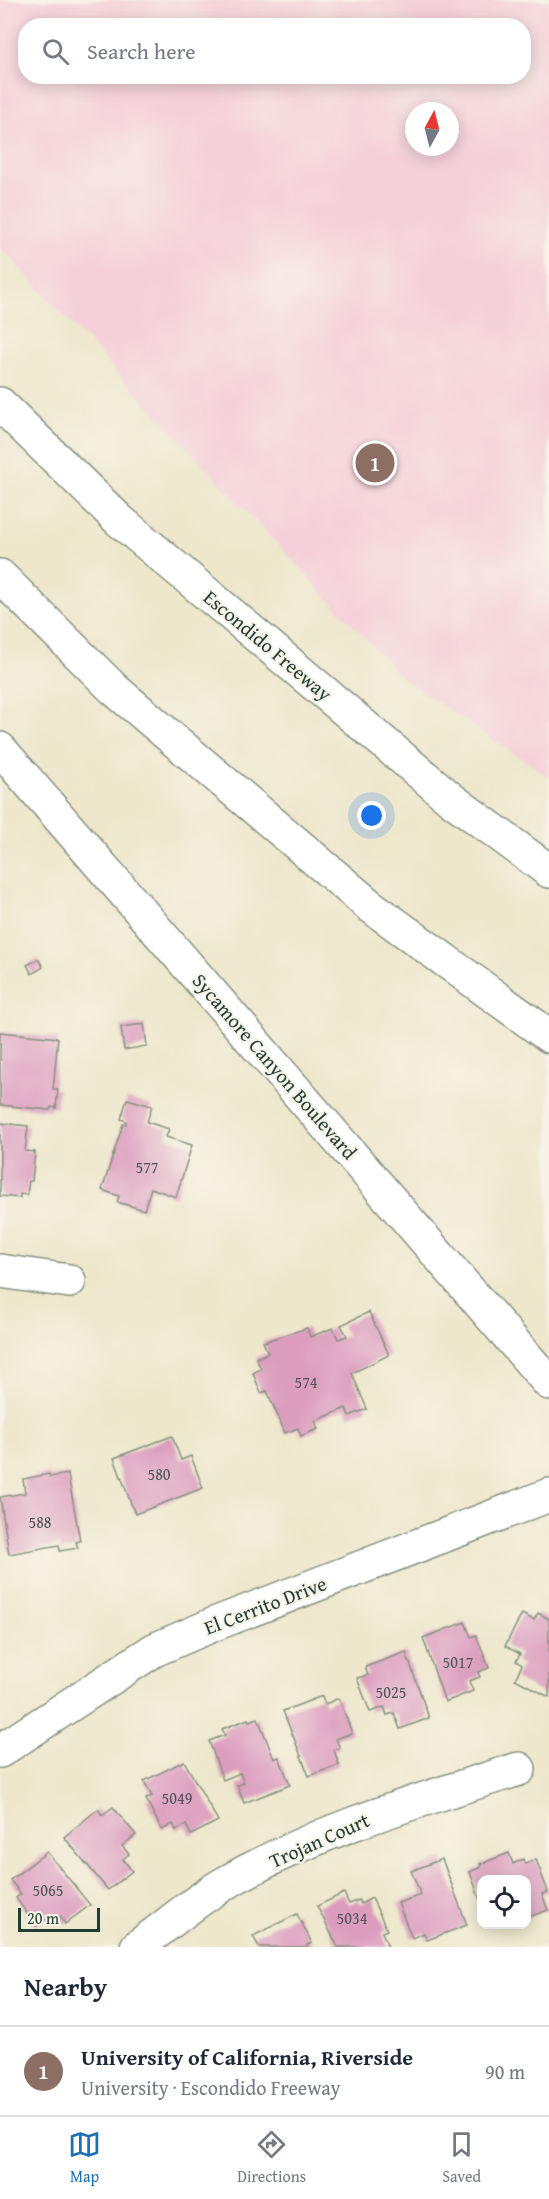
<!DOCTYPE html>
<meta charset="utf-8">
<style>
:root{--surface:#fff;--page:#f2f2f3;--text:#1f2937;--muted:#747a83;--line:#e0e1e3;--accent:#1f6fb2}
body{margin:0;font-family:"Gentium Book Plus",serif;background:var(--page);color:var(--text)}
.controls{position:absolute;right:18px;bottom:18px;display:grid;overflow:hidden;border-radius:12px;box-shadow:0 3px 15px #0003}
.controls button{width:54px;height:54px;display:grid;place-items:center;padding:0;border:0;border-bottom:2px solid var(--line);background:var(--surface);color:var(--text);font:30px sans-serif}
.compass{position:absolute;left:405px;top:102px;width:54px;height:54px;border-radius:50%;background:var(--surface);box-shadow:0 3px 15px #0003;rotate:7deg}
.scale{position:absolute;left:18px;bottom:15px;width:82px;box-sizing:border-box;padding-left:6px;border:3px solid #1f3d34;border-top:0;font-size:16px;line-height:21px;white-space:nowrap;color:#1f3d34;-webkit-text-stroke:4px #f7f3e8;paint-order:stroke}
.you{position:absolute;left:372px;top:816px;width:21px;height:21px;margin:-15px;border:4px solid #fff;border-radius:50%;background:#1a73e8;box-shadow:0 0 0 9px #1a73e833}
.badge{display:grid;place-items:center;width:39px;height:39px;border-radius:50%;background:var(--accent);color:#fff;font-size:20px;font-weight:700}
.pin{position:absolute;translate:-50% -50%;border:3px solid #fff;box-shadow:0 2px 6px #0006}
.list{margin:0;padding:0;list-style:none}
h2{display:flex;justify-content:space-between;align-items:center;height:78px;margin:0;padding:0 24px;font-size:26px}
h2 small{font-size:20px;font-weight:400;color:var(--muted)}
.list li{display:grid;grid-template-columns:39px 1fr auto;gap:18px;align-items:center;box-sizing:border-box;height:90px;padding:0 24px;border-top:2px solid var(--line)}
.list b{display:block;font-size:22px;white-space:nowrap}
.list p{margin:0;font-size:20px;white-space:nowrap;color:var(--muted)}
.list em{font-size:20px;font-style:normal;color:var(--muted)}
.icon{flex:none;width:33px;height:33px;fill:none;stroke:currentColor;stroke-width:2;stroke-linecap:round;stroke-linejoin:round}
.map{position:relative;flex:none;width:549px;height:1947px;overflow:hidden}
.search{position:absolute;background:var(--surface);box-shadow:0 3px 15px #0003;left:18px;right:18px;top:18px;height:66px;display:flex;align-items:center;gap:15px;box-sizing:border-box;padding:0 21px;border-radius:24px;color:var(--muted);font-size:22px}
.sheet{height:168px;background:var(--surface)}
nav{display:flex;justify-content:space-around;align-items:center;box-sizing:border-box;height:84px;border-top:2px solid var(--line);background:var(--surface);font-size:16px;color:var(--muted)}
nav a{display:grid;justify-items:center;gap:3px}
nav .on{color:var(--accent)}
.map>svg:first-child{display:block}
.built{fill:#f5cfd9;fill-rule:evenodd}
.building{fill:#dc9cbe}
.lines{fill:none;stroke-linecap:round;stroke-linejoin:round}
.minor-casing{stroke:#869280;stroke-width:36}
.highway-casing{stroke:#869280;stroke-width:36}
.minor{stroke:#fff;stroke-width:33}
.highway{stroke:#fff;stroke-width:33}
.labels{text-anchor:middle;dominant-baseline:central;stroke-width:4.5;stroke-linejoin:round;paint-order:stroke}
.number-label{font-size:16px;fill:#4e5556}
.street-label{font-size:20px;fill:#1f3d34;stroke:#f7f3e8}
</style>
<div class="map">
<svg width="549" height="1947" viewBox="0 0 549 1947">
<rect width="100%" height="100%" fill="#f7f3e8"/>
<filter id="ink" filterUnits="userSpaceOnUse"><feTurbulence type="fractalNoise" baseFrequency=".0167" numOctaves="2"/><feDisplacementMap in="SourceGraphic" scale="12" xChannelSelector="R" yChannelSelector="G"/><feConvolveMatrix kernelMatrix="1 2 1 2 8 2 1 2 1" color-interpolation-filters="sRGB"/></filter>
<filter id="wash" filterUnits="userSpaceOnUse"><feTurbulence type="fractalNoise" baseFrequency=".008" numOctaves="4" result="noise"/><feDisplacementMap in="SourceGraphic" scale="24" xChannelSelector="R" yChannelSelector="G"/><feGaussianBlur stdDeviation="1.35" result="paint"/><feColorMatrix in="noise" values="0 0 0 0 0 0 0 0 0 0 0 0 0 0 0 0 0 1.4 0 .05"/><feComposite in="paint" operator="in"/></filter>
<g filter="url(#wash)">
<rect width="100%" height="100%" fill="#eee7cc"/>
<path class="built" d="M0,0h549v777l-146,-98 -403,-432zM26,26h498v50h-498zM414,111h36v36h-36z"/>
<g id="blocks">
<g class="building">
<path d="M38,959l5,8 -11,7 -5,-9z"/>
<path d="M144,1024l3,22 -23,4 -3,-23z"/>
<path d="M0,1032l58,6 -5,51h5l-2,19 -5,-1 -1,3 -50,-5z"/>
<path d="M127,1099l25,7 -5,16 22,7 -3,8 26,8 -16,52 -25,-9 -7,22 -27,-8 2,-6 -17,-6 21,-66h3v-3l-5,-2z"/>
<path d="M0,1123l28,3 -3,25 10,1 -3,29h-3l-2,14 -7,-1v4l-20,-2z"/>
<path d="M369,1312l20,43 -37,18 15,36 -18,7 -3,-8 -31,13 3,8 -17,7 -3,-8 -13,5 -18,-42 -6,2 -8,-20 8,-4 -5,-11 12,-5 -5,-11 44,-14 3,9 23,-9 5,11 9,-3 -6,-11z"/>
<path d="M172,1436l9,24 10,-4 12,32 -68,26 -21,-56z"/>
<path d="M49,1474l1,3 18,-3 12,67 -4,1 2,6 -18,3 -1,-6 -50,9 -9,-57 25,-4 -2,-14z"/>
<path d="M538,1613l11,6v78l-34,-18 7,-14 -6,-4 4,-7 -15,-8 17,-32 12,6z"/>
<path d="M465,1622l6,15 5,-2 13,33 -11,4 2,5 -11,4 4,10 -28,11 -22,-64z"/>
<path d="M406,1652l23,66 -29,11 -6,-16 -7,2 -3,-8 -14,5 -13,-34 11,-3 -3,-8z"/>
<path d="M322,1696l3,8 14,-6 13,35 -16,6 4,9 -6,2 5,15 -30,11 -26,-65z"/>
<path d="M258,1718l16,41 5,-2 11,28 -46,18 -7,-18 7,-2 -4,-10 -17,7 -14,-39 16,-6 -3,-6 26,-10 1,2z"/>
<path d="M184,1761l34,60 -27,14 -5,-10 -10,5 -3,-6 -11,6 -16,-31 6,-3 -8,-15z"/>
<path d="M113,1807l23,28 -14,11 7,8 -6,5 9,12 -24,19 -44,-53 34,-28 4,6z"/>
<path d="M47,1852l43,53 -25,19 -5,-8 -9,7 -4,-5 -11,8 -20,-28 5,-4 -11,-14z"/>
<path d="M509,1853l4,11 10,-5 2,5 11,-5 12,33 -6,2 6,16 -22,8v-38h-44l-1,23 -11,-31 11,-5 -1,-3z"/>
<path d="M442,1859l25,66 -40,15 -3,-7 -12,5 -14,-35 23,-8 -10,-24z"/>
<path d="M344,1893l5,11 10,-4 2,4 11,-6 15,32 -5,2 6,15h-50l-21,-41z"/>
<path d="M297,1914l15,29 -5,2v2h-48l-6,-11z"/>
</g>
</g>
</g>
<g filter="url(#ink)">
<use href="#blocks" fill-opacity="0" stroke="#869280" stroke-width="1.5"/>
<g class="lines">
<g class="minor-casing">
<g id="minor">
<path d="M0,749l549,634"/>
<path d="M0,1271l69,10"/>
<path d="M0,1751l154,-101 63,-27 332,-128"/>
<path d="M137,1947c28,-20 55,-44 85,-62 92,-54 195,-84 297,-116"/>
</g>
</g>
<g class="highway-casing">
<g id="highway">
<path d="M0,404l119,116 332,279 98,72"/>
<path d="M0,576l114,113 255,216 180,131"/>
</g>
</g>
<use href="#minor" class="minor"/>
<use href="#highway" class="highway"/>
</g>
</g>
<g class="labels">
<g class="number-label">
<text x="147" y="1167">577</text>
<text x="306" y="1382">574</text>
<text x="159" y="1474">580</text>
<text x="40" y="1522">588</text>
<text x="458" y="1662">5017</text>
<text x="391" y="1692">5025</text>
<text x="177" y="1798">5049</text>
<text x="48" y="1890">5065</text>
<text x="352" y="1918">5034</text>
</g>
<g class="street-label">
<text transform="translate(268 645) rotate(40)">Escondido Freeway</text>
<text transform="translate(275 1066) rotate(49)">Sycamore Canyon Boulevard</text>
<text transform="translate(265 1605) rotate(-21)">El Cerrito Drive</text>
<text transform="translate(319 1840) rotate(-24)">Trojan Court</text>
</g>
</g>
</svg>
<div class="controls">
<button><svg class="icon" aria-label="locate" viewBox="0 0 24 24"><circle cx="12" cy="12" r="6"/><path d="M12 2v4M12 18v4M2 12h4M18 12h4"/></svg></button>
</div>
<svg class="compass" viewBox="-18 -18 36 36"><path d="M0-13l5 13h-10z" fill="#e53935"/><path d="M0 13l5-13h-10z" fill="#747a83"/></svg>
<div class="scale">20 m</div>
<div class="you"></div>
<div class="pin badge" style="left:375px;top:463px;background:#8d6e63">1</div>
<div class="search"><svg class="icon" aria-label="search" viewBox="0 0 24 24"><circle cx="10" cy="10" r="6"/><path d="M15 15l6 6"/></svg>Search here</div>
</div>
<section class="sheet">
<h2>Nearby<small></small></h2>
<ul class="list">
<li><span class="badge" style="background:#8d6e63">1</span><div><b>University of California, Riverside</b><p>University · Escondido Freeway</p></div><em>90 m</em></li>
</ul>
</section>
<nav>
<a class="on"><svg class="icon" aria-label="map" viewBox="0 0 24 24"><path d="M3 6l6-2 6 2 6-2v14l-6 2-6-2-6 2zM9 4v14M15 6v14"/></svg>Map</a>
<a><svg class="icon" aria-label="directions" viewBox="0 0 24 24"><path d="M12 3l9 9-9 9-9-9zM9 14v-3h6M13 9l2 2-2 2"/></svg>Directions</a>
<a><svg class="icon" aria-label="saved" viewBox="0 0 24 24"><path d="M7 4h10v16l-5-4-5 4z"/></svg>Saved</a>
</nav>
